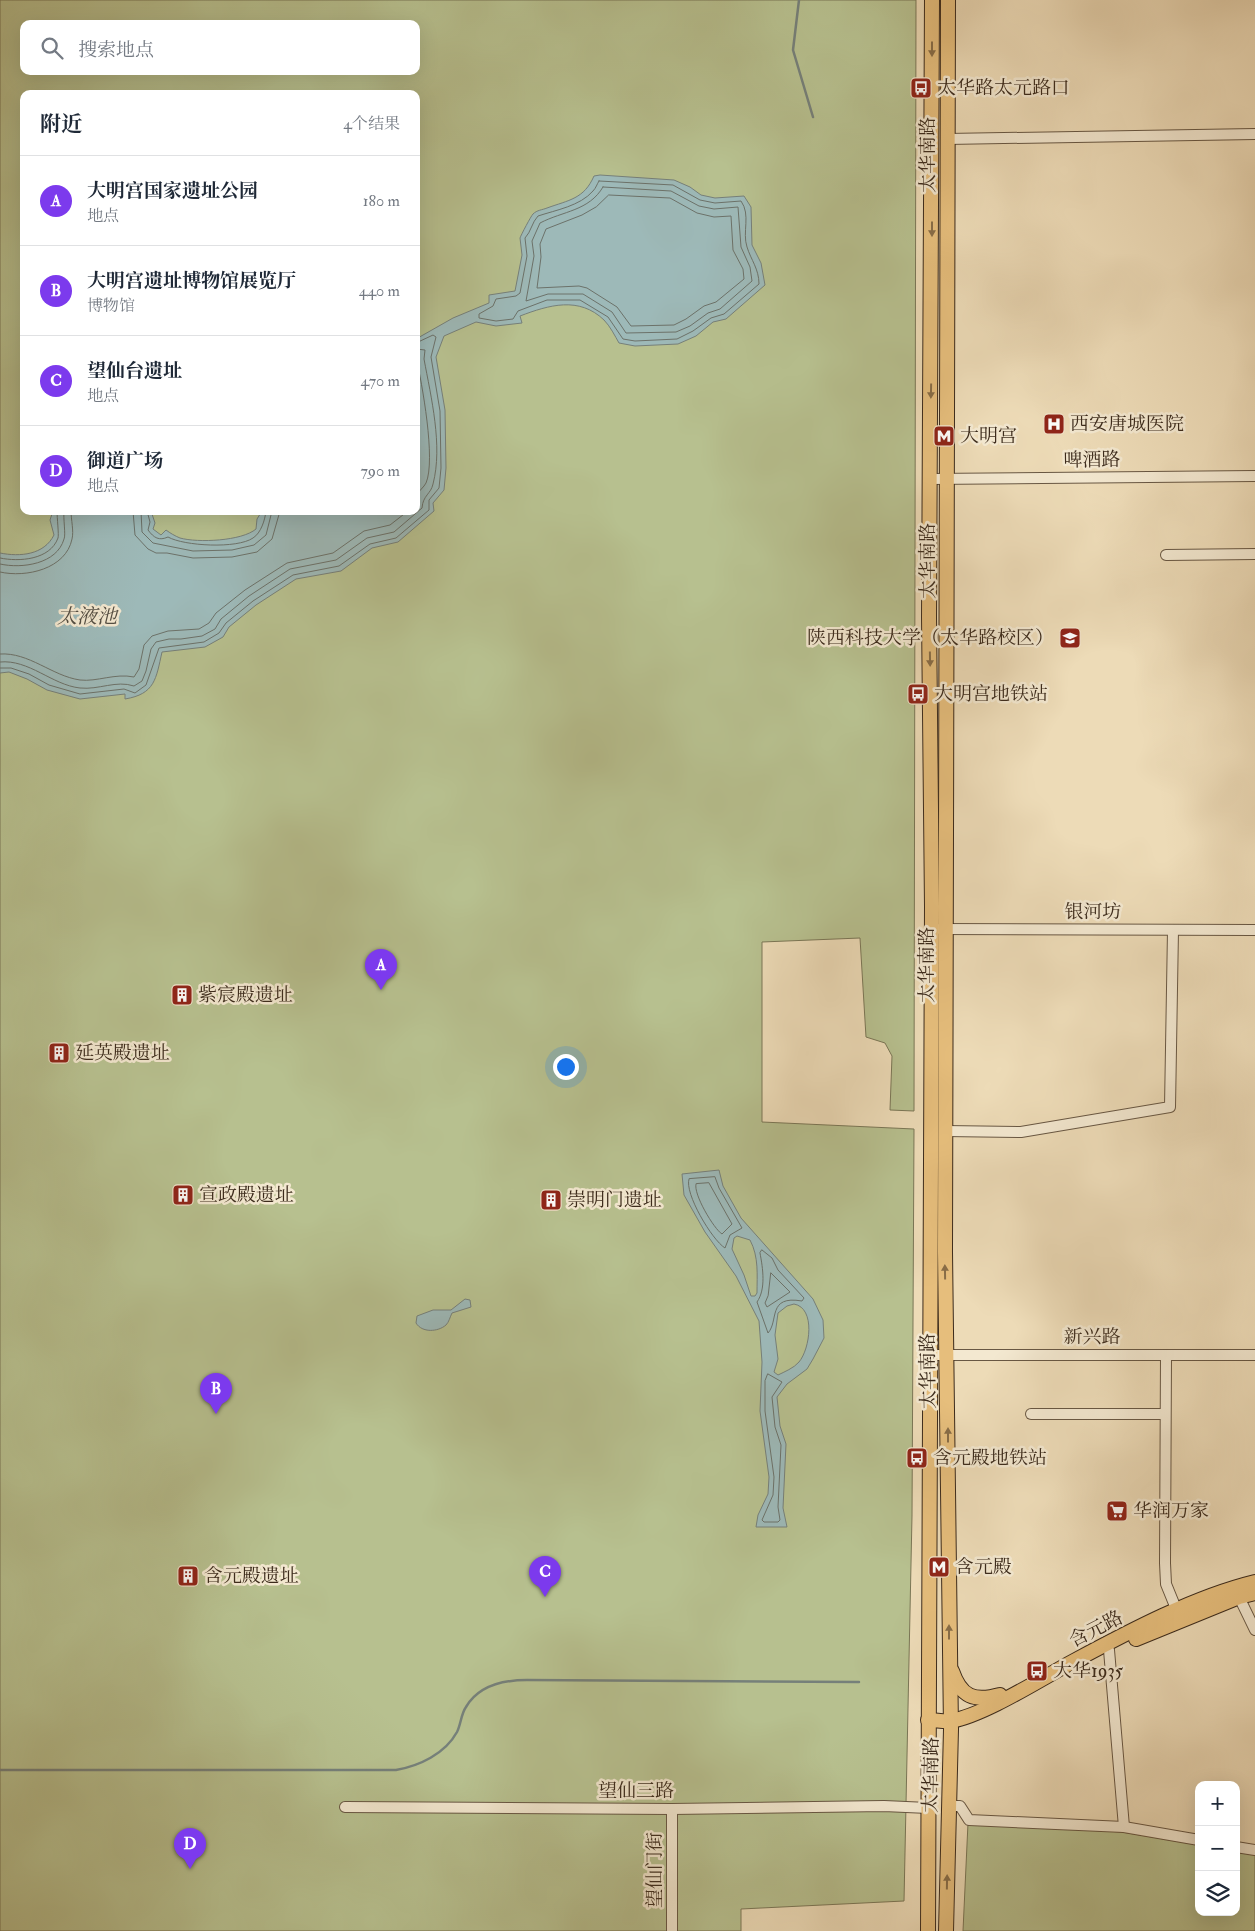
<!DOCTYPE html>
<html lang="zh">
<meta charset="utf-8">
<style>
:root{--surface:#fff;--page:#f6f6f7;--text:#1f2937;--muted:#747a83;--line:#e0e1e3;--accent:#7c3aed}
body{margin:0;font-family:"IM FELL Double Pica","Noto Serif SC",serif;background:var(--page);color:var(--text)}
.controls{position:absolute;right:15px;bottom:15px;display:grid;overflow:hidden;border-radius:10px;box-shadow:0 5px 20px #0002}
.controls button{width:45px;height:45px;display:grid;place-items:center;padding:0;border:0;border-bottom:1px solid var(--line);background:var(--surface);color:var(--text);font:25px sans-serif}
.you{position:absolute;left:565px;top:1066px;width:18px;height:18px;margin:-12px;border:4px solid #fff;border-radius:50%;background:#1a73e8;box-shadow:0 0 0 8px #1a73e833}
.badge{display:grid;place-items:center;width:32px;height:32px;border-radius:50%;background:var(--accent);color:#fff;font-size:16px;font-weight:700}
.pin{position:absolute;translate:-50% -41px;filter:drop-shadow(0 1px 2px #0008)}
.pin::after{content:'';position:absolute;top:26px;width:18px;height:15px;background:inherit;clip-path:polygon(0 0,100% 0,50% 100%)}
.list{margin:0;padding:0;list-style:none}
h2{display:flex;justify-content:space-between;align-items:center;height:65px;margin:0;padding:0 20px;font-size:21px}
h2 small{font-size:16px;font-weight:400;color:var(--muted)}
.list li{display:grid;grid-template-columns:32px 1fr auto;gap:15px;align-items:center;box-sizing:border-box;height:90px;padding:0 20px;border-top:1px solid var(--line)}
.list b{display:block;font-size:19px;white-space:nowrap}
.list p{margin:0;font-size:16px;white-space:nowrap;color:var(--muted)}
.list em{font-size:16px;font-style:normal;color:var(--muted)}
.icon{flex:none;width:28px;height:28px;fill:none;stroke:currentColor;stroke-width:2;stroke-linecap:round;stroke-linejoin:round}
.map{position:relative;flex:none;width:1255px;height:1931px;overflow:hidden}
.search{position:absolute;background:var(--surface);box-shadow:0 5px 20px #0002;left:20px;top:20px;width:400px;height:55px;display:flex;align-items:center;gap:12px;box-sizing:border-box;padding:0 18px;border-radius:10px;color:var(--muted);font-size:19px}
.panel{position:absolute;background:var(--surface);box-shadow:0 5px 20px #0002;left:20px;top:90px;width:400px;height:425px;border-radius:10px}
.map>svg:first-child{display:block}
.green{fill:#b7c08f;stroke:#7a7656;fill-rule:evenodd}
.water{fill:#9db9b8;stroke:#76807a;fill-rule:evenodd}
.lines{fill:none;stroke-linecap:round;stroke-linejoin:round}
.shore{stroke:#6c726a;stroke-width:1}
.stream{stroke:#76807a;stroke-width:2.5}
.minor-casing{stroke:#685743;stroke-width:12}
.major-casing{stroke:#3c2b1c;stroke-width:16}
.minor{stroke:#f3e8d0;stroke-width:10}
.major{stroke:#e6be7c;stroke-width:14}
.oneway{fill:#886d47}
.labels{text-anchor:middle;dominant-baseline:central;stroke-width:5;stroke-linejoin:round;paint-order:stroke}
.poi-label{font-size:19px;fill:#3c2b1c;stroke:#f3e8d0;text-anchor:start}
.street-label{font-size:19px;fill:#3c2b1c;stroke:#f3e8d0}
.water-label{font-size:20px;font-style:italic;fill:#544e43;stroke:#f3e8d0}
</style>
<div class="map">
<svg width="1255" height="1931" viewBox="0 0 1255 1931">
<rect width="100%" height="100%" fill="#eddbb7"/>
<filter id="stains"><feTurbulence type="fractalNoise" baseFrequency=".004" numOctaves="4"/><feColorMatrix values="0 0 0 0 .2 0 0 0 0 .09 0 0 0 0 .02 0 0 0 .5 -.17"/></filter>
<radialGradient id="worn" r=".72"><stop offset=".6" stop-color="#630" stop-opacity="0"/><stop offset="1" stop-color="#630" stop-opacity=".3"/></radialGradient>
<g class="green">
<path d="M0,0h916l-2,1111 -24,-1 2,-54 -7,-13 -19,-6 -6,-99 -98,4v180l152,7 -2,387 -8,385 -163,8v22h-741zM24,24h392v47h-392zM24,94h392v417h-392z"/>
<path d="M968,1823l154,9 77,13v67h37v-61l19,3v77h-292z"/>
</g>
<g class="water">
<path d="M600,175l74,5 16,7 11,8 14,3 29,-2 7,11 1,38 9,18 4,22 -39,34 -13,3 -17,14 -18,8 -43,2 -16,-3c-4,-7 -9,-17 -15,-23 -25,-24 -55,-15 -84,-4l2,7 -26,3 -20,-4 -32,14 -8,21 9,53 1,58 -2,22 -11,13 1,8 -36,31 -26,6 -31,23 -45,8 -40,26 -27,22 -6,10 -18,10 -43,5c-6,27 -7,42 -37,47v-5l-45,5 -33,-9 -20,-11 -18,-7 -9,1v-120c20,4 44,2 54,-18l-4,-15 3,-9h98l4,12 -2,6 8,6 5,-5c4,3 9,6 14,8 18,5 62,3 76,-9l1,-10 5,-8h154v-172l37,-21 36,-15v-8l26,-4 7,-36 -2,-17c1,-3 11,-22 13,-24 4,-4 9,-4 14,-6 22,-8 37,-9 47,-32z"/>
<path d="M719,1170l4,16 18,32 72,81 10,21 1,18 -11,21 -6,10 -20,15 -10,13 3,29 6,18 -3,64 4,19h-31l2,-12 10,-21 1,-17 -9,-66 2,-49 -3,-41 -23,-45 -31,-44 -21,-37 -2,-21zM737,1236l13,4c9,17 7,35 7,53l-2,3h-4l-7,-21 -12,-26 2,-11zM794,1304c22,4 16,45 5,58 -5,6 -15,10 -21,13l-4,-3 4,-13 -3,-24 3,-22 9,-7z"/>
<path d="M465,1299l5,1 1,7 -19,6c-2,4 -3,9 -6,12 -8,7 -24,8 -30,-2l1,-7 16,-6h18z"/>
</g>
<g class="lines">
<g class="shore">
<path d="M599,181l74,4 27,15 15,3 26,-2c10,14 1,31 6,46 4,13 12,22 12,37l-35,30 -13,4 -18,13 -16,8 -42,2 -12,-2 -15,-22 -28,-17h-33l-29,11 -5,8 -17,2 -17,-3v-4l14,-8 3,-7 20,-3 4,-3 7,-37 -2,-18c6,-6 7,-16 13,-22 18,-6 42,-10 55,-25 3,-3 4,-7 6,-10z"/>
<path d="M603,187l68,4 28,15 15,3 24,-2 3,40 9,20 2,14 -32,28 -12,4 -18,13 -14,6 -50,1 -14,-21 -29,-18h-35l-22,7 8,-45 -2,-15 8,-18c23,-12 49,-12 63,-36z"/>
<path d="M609,195l61,3 27,15 17,4 17,-1 2,34 10,19 1,10 -28,23 -12,4 -18,13 -12,6 -43,1 -14,-19 -30,-19 -8,-2 -42,2 4,-31 -1,-13 6,-15 36,-14 14,-8z"/>
<path d="M416,357c6,26 20,103 10,126 -2,4 -7,8 -10,12"/>
<path d="M133,511l2,24 13,14 8,4h11l26,5 39,-1 25,-5 15,-13 8,-28"/>
<path d="M141,511l1,21 11,11 40,8 39,-1 22,-5 12,-10 6,-24"/>
<path d="M147,511l3,11 -2,8c6,8 11,11 20,7 16,9 69,12 85,1 8,-5 12,-18 13,-27"/>
<path d="M0,558c19,4 50,2 58,-20 1,-3 -1,-20 -1,-27"/>
<path d="M0,564c22,5 57,0 64,-25 2,-4 -1,-21 0,-28"/>
<path d="M0,572c26,6 66,-3 72,-33 2,-8 -1,-19 -1,-28"/>
<path d="M0,654c29,-2 52,22 80,26 17,2 35,-7 54,-3l5,-8 5,-24 8,-9 16,-5 31,-2 10,-6 7,-10 29,-23 42,-27 46,-10 31,-22 26,-6 18,-14"/>
<path d="M0,662c29,-3 52,23 80,26 19,2 36,-8 54,-2l8,-5 4,-10 5,-22 5,-7 13,-3h12l21,-3 13,-7 6,-10 28,-23 41,-27 46,-9 31,-22 27,-6 28,-24c1,-13 9,-14 11,-24 10,-38 -2,-87 -9,-125l1,-9 -9,-1"/>
<path d="M0,668h11l18,6 20,11 31,9 44,-5 11,4 11,-8 13,-37 45,-6 15,-9 7,-10 27,-22 40,-26 46,-9 31,-22 26,-6 33,-28v-10l10,-12 2,-20 -1,-57 -9,-54 5,-20 -3,-2 -17,8"/>
<path d="M715,1177l4,11 23,40 -12,7 -5,13c-13,-8 -41,-55 -36,-69z"/>
<path d="M709,1183l23,41 -10,10c-8,-5 -29,-40 -26,-50z"/>
<path d="M762,1250l10,8 6,12 26,28 -2,3c-35,-6 -23,20 -34,32l-11,-31c9,-13 6,-33 3,-49z"/>
<path d="M771,1273l19,19 -23,15 -2,-4 3,-7z"/>
<path d="M768,1374l14,8 -10,15 3,30 6,18 -3,62 2,13 -2,2h-14l-2,-2 11,-25 1,-18 -9,-66v-30z"/>
</g>
<g class="stream">
<path d="M799,0l-6,50 20,67"/>
<path d="M0,1770h396c23,-4 49,-16 61,-38 4,-8 4,-18 9,-25 13,-22 38,-27 61,-27l332,2"/>
</g>
<g class="minor-casing">
<g id="minor">
<path d="M947,139l308,-5"/>
<path d="M930,479l325,-3"/>
<path d="M1166,555l89,-1"/>
<path d="M940,929l315,1"/>
<path d="M945,1131l76,1 149,-25 3,-177"/>
<path d="M929,1355h326"/>
<path d="M1166,1355l-1,208 1,21 11,27"/>
<path d="M1031,1414h134"/>
<path d="M1239,1597l16,33"/>
<path d="M1109,1650l15,177"/>
<path d="M949,1806h11l9,14 155,7 75,13"/>
<path d="M345,1807l327,2 212,-3 44,2"/>
<path d="M1236,1847l19,3"/>
<path d="M672,1931v-122"/>
</g>
</g>
<g class="major-casing">
<g id="major">
<path d="M1136,1639l103,-42 16,-4"/>
<path d="M952,1671c9,26 22,31 48,24"/>
<path d="M928,1720c8,0 16,2 23,1 34,-6 91,-43 123,-60 56,-30 120,-64 181,-79"/>
<path d="M928,1931l4,-1025 -3,-289 3,-617"/>
<path d="M946,1931l5,-202 -6,-477 3,-1252"/>
</g>
</g>
<use href="#minor" class="minor"/>
<use href="#major" class="major"/>
</g>
<defs><path id="oneway-solid" d="M-6-.8H1V-3.2L6.5 0L1 3.2V.8H-6Z" transform="scale(1.25)"/></defs>
<g class="oneway">
<use href="#oneway-solid" transform="translate(932 49) rotate(90)"/>
<use href="#oneway-solid" transform="translate(932 229) rotate(90)"/>
<use href="#oneway-solid" transform="translate(931 391) rotate(91)"/>
<use href="#oneway-solid" transform="translate(930 659) rotate(89)"/>
<use href="#oneway-solid" transform="translate(945 1272) rotate(-91)"/>
<use href="#oneway-solid" transform="translate(948 1435) rotate(-90)"/>
<use href="#oneway-solid" transform="translate(949 1632) rotate(-90)"/>
<use href="#oneway-solid" transform="translate(947 1882) rotate(-89)"/>
</g>
<defs>
<g id="bus-square" transform="scale(1.125)"><rect x="-9" y="-9" width="18" height="18" rx="4" fill="#8f2418" stroke="#f3e8d0"/><path d="M-5-6H5V4H4V6H2V4H-2V6H-4V4H-5ZM-3.5-4V0h7V-4ZM-3.5 1.2v1.5H-2V1.2ZM2 1.2v1.5H3.5V1.2Z" fill="#fff"/></g>
<g id="hospital-square" transform="scale(1.125)"><rect x="-9" y="-9" width="18" height="18" rx="4" fill="#8f2418" stroke="#f3e8d0"/><path d="M-5-5h3v3.5h4V-5h3V5h-3V1.5h-4V5h-3Z" fill="#fff"/></g>
<g id="metro-square" transform="scale(1.125)"><rect x="-9" y="-9" width="18" height="18" rx="4" fill="#8f2418" stroke="#f3e8d0"/><path d="M-5.5 5V-5H-3L0 0L3-5H5.5V5H3V-.5L0 4L-3-.5V5Z" fill="#fff"/></g>
<g id="university-square" transform="scale(1.125)"><rect x="-9" y="-9" width="18" height="18" rx="4" fill="#8f2418" stroke="#f3e8d0"/><path d="M0-5L7-2L0 1L-7-2ZM-4 1L0 2.5L4 1V4Q0 6-4 4Z" fill="#fff"/></g>
<g id="building-square" transform="scale(1.125)"><rect x="-9" y="-9" width="18" height="18" rx="4" fill="#8f2418" stroke="#f3e8d0"/><path d="M-4-6H4V6H1V3H-1V6H-4ZM-2.5-4.3h1.7v1.8h-1.7ZM.8-4.3h1.7v1.8H.8ZM-2.5-1h1.7V.8h-1.7ZM.8-1h1.7V.8H.8Z" fill="#fff"/></g>
<g id="supermarket-square" transform="scale(1.125)"><rect x="-9" y="-9" width="18" height="18" rx="4" fill="#8f2418" stroke="#f3e8d0"/><path d="M-6-5.5h2.5l.6 2H6L4.5 2H-2.5L-4.4-4H-6ZM-1.5 3.2a1.3 1.3 0 1 0 .1 0ZM3 3.2a1.3 1.3 0 1 0 .1 0Z" fill="#fff"/></g>
</defs>
<g fill-rule="evenodd">
<use href="#bus-square" x="921" y="88"/>
<use href="#hospital-square" x="1054" y="424"/>
<use href="#metro-square" x="944" y="436"/>
<use href="#university-square" x="1070" y="638"/>
<use href="#bus-square" x="918" y="694"/>
<use href="#building-square" x="182" y="995"/>
<use href="#building-square" x="59" y="1053"/>
<use href="#building-square" x="183" y="1195"/>
<use href="#building-square" x="551" y="1200"/>
<use href="#bus-square" x="917" y="1458"/>
<use href="#supermarket-square" x="1117" y="1511"/>
<use href="#metro-square" x="939" y="1567"/>
<use href="#building-square" x="188" y="1576"/>
<use href="#bus-square" x="1037" y="1671"/>
</g>
<g class="labels">
<g class="poi-label">
<text x="937" y="88">太华路太元路口</text>
<text x="1070" y="424">西安唐城医院</text>
<text x="960" y="436">大明宫</text>
<text x="1054" y="638" text-anchor="end">陕西科技大学（太华路校区）</text>
<text x="934" y="694">大明宫地铁站</text>
<text x="198" y="995">紫宸殿遗址</text>
<text x="75" y="1053">延英殿遗址</text>
<text x="199" y="1195">宣政殿遗址</text>
<text x="567" y="1200">崇明门遗址</text>
<text x="933" y="1458">含元殿地铁站</text>
<text x="1133" y="1511">华润万家</text>
<text x="955" y="1567">含元殿</text>
<text x="204" y="1576">含元殿遗址</text>
<text x="1053" y="1671">大华1935</text>
</g>
<g class="street-label">
<text transform="translate(928 155) rotate(-90)">太华南路</text>
<text transform="translate(1092 460) rotate(-1)">啤酒路</text>
<text transform="translate(928 561) rotate(-90)">太华南路</text>
<text x="1093" y="912">银河坊</text>
<text transform="translate(927 965) rotate(-90)">太华南路</text>
<text x="1092" y="1337">新兴路</text>
<text transform="translate(928 1371) rotate(-91)">太华南路</text>
<text transform="translate(1096 1629) rotate(-27)">含元路</text>
<text transform="translate(931 1775) rotate(-89)">太华南路</text>
<text x="636" y="1791">望仙三路</text>
<text transform="translate(655 1870) rotate(-90)">望仙门街</text>
</g>
<g class="water-label">
<text x="87" y="616">太液池</text>
</g>
</g>
<rect width="100%" height="100%" filter="url(#stains)"/>
<rect width="100%" height="100%" fill="url(#worn)"/>
</svg>
<div class="controls">
<button>+</button>
<button>−</button>
<button><svg class="icon" aria-label="layers" viewBox="0 0 24 24"><path d="M12 4l9 5-9 5-9-5zM3 14l9 5 9-5"/></svg></button>
</div>
<div class="you"></div>
<div class="pin badge" style="left:381px;top:990px">A</div>
<div class="pin badge" style="left:216px;top:1414px">B</div>
<div class="pin badge" style="left:545px;top:1597px">C</div>
<div class="pin badge" style="left:190px;top:1869px">D</div>
<div class="search"><svg class="icon" aria-label="search" viewBox="0 0 24 24"><circle cx="10" cy="10" r="6"/><path d="M15 15l6 6"/></svg>搜索地点</div>
<section class="panel">
<h2>附近<small>4个结果</small></h2>
<ul class="list">
<li><span class="badge">A</span><div><b>大明宫国家遗址公园</b><p>地点</p></div><em>180 m</em></li>
<li><span class="badge">B</span><div><b>大明宫遗址博物馆展览厅</b><p>博物馆</p></div><em>440 m</em></li>
<li><span class="badge">C</span><div><b>望仙台遗址</b><p>地点</p></div><em>470 m</em></li>
<li><span class="badge">D</span><div><b>御道广场</b><p>地点</p></div><em>790 m</em></li>
</ul>
</section>
</div>
